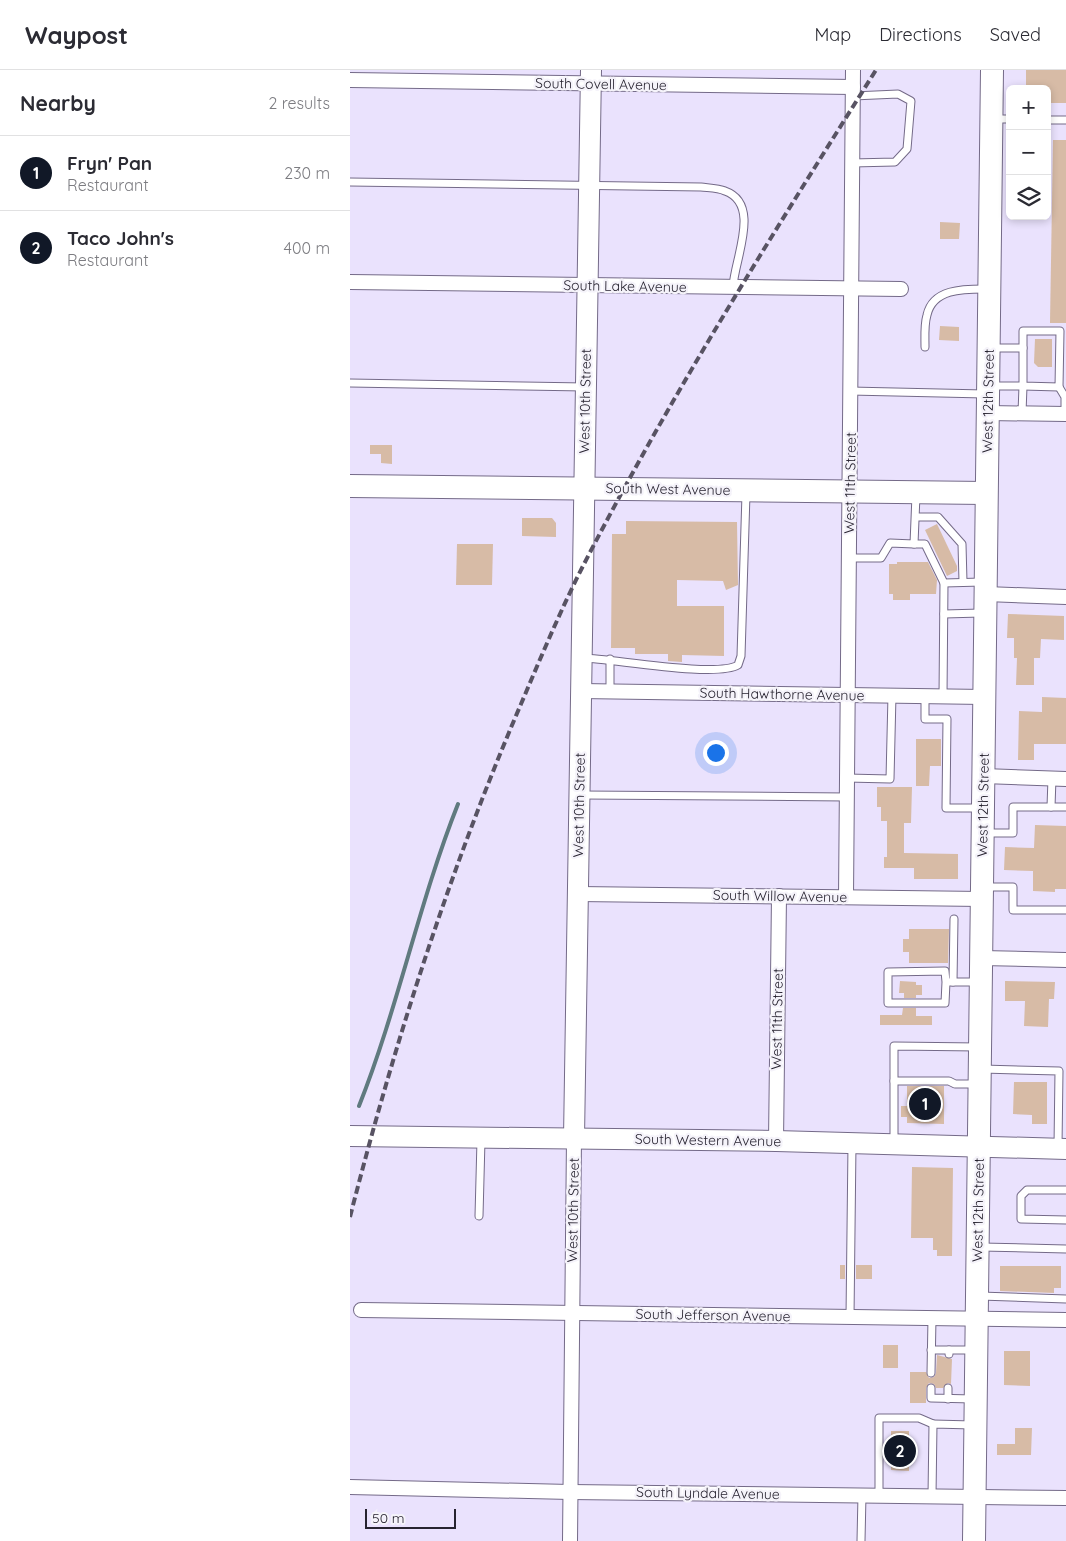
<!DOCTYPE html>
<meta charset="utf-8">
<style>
:root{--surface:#fff;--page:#f7f7f7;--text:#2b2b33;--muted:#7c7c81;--line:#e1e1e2;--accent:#111827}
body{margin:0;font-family:Quicksand,sans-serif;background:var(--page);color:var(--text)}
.controls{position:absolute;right:15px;top:15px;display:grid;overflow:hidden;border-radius:8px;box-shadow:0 2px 8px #0003}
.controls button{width:45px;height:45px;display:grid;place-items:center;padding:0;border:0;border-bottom:1px solid var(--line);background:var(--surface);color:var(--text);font:25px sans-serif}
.scale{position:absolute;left:15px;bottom:12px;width:91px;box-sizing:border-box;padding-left:5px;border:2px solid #272330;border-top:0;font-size:14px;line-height:18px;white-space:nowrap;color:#272330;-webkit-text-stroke:4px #f5f3fa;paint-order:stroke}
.you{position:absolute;left:365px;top:682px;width:18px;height:18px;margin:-12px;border:4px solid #fff;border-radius:50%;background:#1a73e8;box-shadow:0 0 0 8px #1a73e833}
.badge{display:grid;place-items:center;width:32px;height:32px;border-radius:50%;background:var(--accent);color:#fff;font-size:16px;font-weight:700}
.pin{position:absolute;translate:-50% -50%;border:2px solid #fff;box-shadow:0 1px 5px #0006}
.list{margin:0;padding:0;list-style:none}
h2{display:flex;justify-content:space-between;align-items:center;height:65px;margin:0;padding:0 20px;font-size:21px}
h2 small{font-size:16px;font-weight:400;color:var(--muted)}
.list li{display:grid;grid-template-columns:32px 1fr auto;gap:15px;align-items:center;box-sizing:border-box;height:75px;padding:0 20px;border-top:1px solid var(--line)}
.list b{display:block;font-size:19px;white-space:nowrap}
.list p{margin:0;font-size:16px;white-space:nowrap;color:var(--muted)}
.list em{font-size:16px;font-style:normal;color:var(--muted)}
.icon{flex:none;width:28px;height:28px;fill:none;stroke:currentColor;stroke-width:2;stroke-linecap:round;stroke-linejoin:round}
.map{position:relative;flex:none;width:716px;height:1471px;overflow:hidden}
header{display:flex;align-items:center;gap:30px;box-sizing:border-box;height:70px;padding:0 25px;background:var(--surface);border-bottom:1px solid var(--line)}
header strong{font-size:24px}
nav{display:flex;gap:28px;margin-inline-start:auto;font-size:18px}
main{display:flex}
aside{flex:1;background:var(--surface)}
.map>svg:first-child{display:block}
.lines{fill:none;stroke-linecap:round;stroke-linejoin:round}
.stream{stroke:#607a7f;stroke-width:4}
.building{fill:#d7bba6}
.lane-casing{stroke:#746a88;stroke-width:9}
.street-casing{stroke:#746a88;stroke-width:16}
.secondary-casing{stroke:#746a88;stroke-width:22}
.primary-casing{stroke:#746a88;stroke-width:24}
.lane{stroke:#fff;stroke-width:7}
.street{stroke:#fff;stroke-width:14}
.secondary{stroke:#fff;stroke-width:20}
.primary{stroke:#fff;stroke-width:22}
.rail{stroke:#585363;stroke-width:4;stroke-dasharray:8 4;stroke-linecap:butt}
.labels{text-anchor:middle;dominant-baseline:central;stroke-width:4.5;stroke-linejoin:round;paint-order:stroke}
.street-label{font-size:14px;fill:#272330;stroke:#f5f3fa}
</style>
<header>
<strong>Waypost</strong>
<nav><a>Map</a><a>Directions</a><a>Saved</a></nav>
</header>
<main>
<aside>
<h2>Nearby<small>2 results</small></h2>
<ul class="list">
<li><span class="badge">1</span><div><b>Fryn' Pan</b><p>Restaurant</p></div><em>230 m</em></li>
<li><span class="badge">2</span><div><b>Taco John's</b><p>Restaurant</p></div><em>400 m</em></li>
</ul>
</aside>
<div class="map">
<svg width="716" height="1471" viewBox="0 0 716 1471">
<rect width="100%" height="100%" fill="#eae2fd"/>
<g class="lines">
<path class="stream" d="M9,1036c39,-98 60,-204 99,-302"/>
</g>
<g class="building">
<path d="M676,0h40v33h-19v-14h-21z"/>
<path d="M703,70h13v183h-16z"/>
<path d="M590,152l20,1 -1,16h-19z"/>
<path d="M590,256l19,1v14l-20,-1z"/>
<path d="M685,269h17v28h-14l-4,-4z"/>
<path d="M20,375h22v19l-11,-1v-9h-11z"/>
<path d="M172,448h30l4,5v14l-34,-1z"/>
<path d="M276,451l111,1 1,63 -12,5 -3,-9 -46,-1v26h47v50l-42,-1v7l-14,-1v-7h-33v-6h-24l1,-114h14z"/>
<path d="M587,454l20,42v5l-10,5 -22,-46z"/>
<path d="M107,474h36l-1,41h-36z"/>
<path d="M547,492h31l9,18 -1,14h-26v6h-17v-6h-4v-30h8z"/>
<path d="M658,544l56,2v24l-23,-1 -1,19h-6v27h-18l1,-27h-3v-20h-7z"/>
<path d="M692,627l24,1v46h-32v16h-16l1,-49 23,1z"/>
<path d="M566,669h25v27h-11l-1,20h-13z"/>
<path d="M527,717h35l-1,36h-7v30l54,1v25h-44v-11h-30v-11h3v-36h-6v-14h-4z"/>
<path d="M685,755l31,1v63h-11v3l-22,-1v-20l-29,-1 1,-23 29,1z"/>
<path d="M559,859h40l-1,34h-39v-11h-6v-13h6z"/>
<path d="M550,911l16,1v3h6v10h-6v3h-12v-5h-5z"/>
<path d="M655,911l50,1 -1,17h-5l-1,28 -24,-1 1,-25h-20z"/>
<path d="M553,938h13v8h16v9h-52v-10h22z"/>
<path d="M664,1012h33v42h-15v-9l-19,-1z"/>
<path d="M557,1016h37v38l-37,-1v-6h-6v-11h6z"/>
<path d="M562,1097l41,1 -1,88h-15v-6h-4v-12h-22z"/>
<rect x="490" y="1195" width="5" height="14"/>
<rect x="506" y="1195" width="16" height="14"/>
<path d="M650,1196h61v22h-7v5l-54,-2z"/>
<rect x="533" y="1275" width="15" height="23"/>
<path d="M654,1281h26v35l-26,-1z"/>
<path d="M587,1285l15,4 -1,25 -3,-1 -5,5h-7l-2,-4 -5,-1 -3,5v15h-16v-31h16l3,6 5,-1 2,-4z"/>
<path d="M665,1358h17l-1,27h-34v-11h18z"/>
<path d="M541,1361h18v40l-18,-1z"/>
</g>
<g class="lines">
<g class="lane-casing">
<g id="lane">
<path d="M644,49h16"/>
<path d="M697,50h19"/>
<path d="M502,93l43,-1 12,-13 4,-48 -13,-7 -45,2"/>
<path d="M0,112l351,5c8,1 17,1 24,4 37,13 9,69 8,96"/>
<path d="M673,261h37l-1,56 -36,-1z"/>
<path d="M575,277c0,-10 -1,-22 2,-32 6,-27 38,-26 60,-26"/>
<path d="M641,278h32"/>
<path d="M0,313l235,4"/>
<path d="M640,316h33l-1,27"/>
<path d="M709,317l6,10v17"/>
<path d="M500,321l135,3"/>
<path d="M566,447h22l24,27 1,38"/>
<path d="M564,474h11l19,39 38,-1"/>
<path d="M499,488h32l9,-15 24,1 2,-49"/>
<path d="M594,544l37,-1"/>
<path d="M234,588c30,1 132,20 154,7l3,-9 5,-162"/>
<path d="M260,621v-32"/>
<path d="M575,626v23h22l-1,89h35"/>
<path d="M593,626l1,-113"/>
<path d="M497,708l43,1 2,-84"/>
<path d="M232,725l265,2"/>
<path d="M701,737l1,-29"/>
<path d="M635,763h28v-26h53"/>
<path d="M634,817h29v23h53"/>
<path d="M596,912l-1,21h-57v-31l57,-1 1,11h32"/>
<path d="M603,912l1,-63"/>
<path d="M632,999l77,2 -1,75"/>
<path d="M544,1011h55l6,3h23"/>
<path d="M544,1072v-96l84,1"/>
<path d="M716,1120h-39l-6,6v23l45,1"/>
<path d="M129,1146l2,-76"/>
<path d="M631,1177l85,2"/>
<path d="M630,1226l86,3"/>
<path d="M500,1247l2,-173"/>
<path d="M581,1280h18v4"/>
<path d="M599,1280h25"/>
<path d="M581,1303l1,-55"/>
<path d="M581,1318v10l42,1"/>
<path d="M598,1318v11"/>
<path d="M529,1425v-77h40l14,6"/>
<path d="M582,1426l1,-72 40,1"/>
<path d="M511,1471l1,-46"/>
</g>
</g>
<g class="street-casing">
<g id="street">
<path d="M0,10l503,7"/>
<path d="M0,212l551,7"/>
<path d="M638,343l78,1"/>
<path d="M636,524l80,3"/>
<path d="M231,621l403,6"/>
<path d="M633,706l83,3"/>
<path d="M228,824l404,5"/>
<path d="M496,827l7,-827"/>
<path d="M631,888l85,2"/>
<path d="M426,1071l3,-245"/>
<path d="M11,1240l705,10"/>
<path d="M0,1417l220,5 496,6"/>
<path d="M220,1471l4,-403"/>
</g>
</g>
<g class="secondary-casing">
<g id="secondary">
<path d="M0,1066l426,5 290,8"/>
<path d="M224,1068l17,-1068"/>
</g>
</g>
<g class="primary-casing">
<g id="primary">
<path d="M0,416l636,7"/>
<path d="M624,1471l18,-1471"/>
</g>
</g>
<use href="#lane" class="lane"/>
<use href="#street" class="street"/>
<use href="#secondary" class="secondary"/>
<use href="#primary" class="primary"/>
<path class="rail" d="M0,1147c45,-176 99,-345 171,-513 20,-47 40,-95 63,-140 88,-171 190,-332 292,-494"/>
</g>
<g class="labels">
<g class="street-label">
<text transform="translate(251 14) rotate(1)">South Covell Avenue</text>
<text transform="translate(275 216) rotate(1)">South Lake Avenue</text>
<text transform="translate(235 331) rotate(-89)">West 10th Street</text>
<text transform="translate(638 331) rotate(-89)">West 12th Street</text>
<text transform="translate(500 413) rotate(-89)">West 11th Street</text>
<text transform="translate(318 419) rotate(1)">South West Avenue</text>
<text transform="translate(432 624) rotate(1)">South Hawthorne Avenue</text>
<text transform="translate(229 735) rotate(-89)">West 10th Street</text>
<text transform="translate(633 735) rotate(-89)">West 12th Street</text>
<text transform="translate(430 826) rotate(1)">South Willow Avenue</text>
<text transform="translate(427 949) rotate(-89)">West 11th Street</text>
<text transform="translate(358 1070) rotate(1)">South Western Avenue</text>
<text transform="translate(223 1140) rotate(-89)">West 10th Street</text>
<text transform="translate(628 1140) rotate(-89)">West 12th Street</text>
<text transform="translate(363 1245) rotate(1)">South Jefferson Avenue</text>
<text transform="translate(358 1423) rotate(1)">South Lyndale Avenue</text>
</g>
</g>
</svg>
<div class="controls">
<button>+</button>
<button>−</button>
<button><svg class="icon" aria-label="layers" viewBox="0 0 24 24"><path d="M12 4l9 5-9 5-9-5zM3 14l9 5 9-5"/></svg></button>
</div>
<div class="scale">50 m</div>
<div class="you"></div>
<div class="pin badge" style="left:575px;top:1034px">1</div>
<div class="pin badge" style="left:550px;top:1381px">2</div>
</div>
</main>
